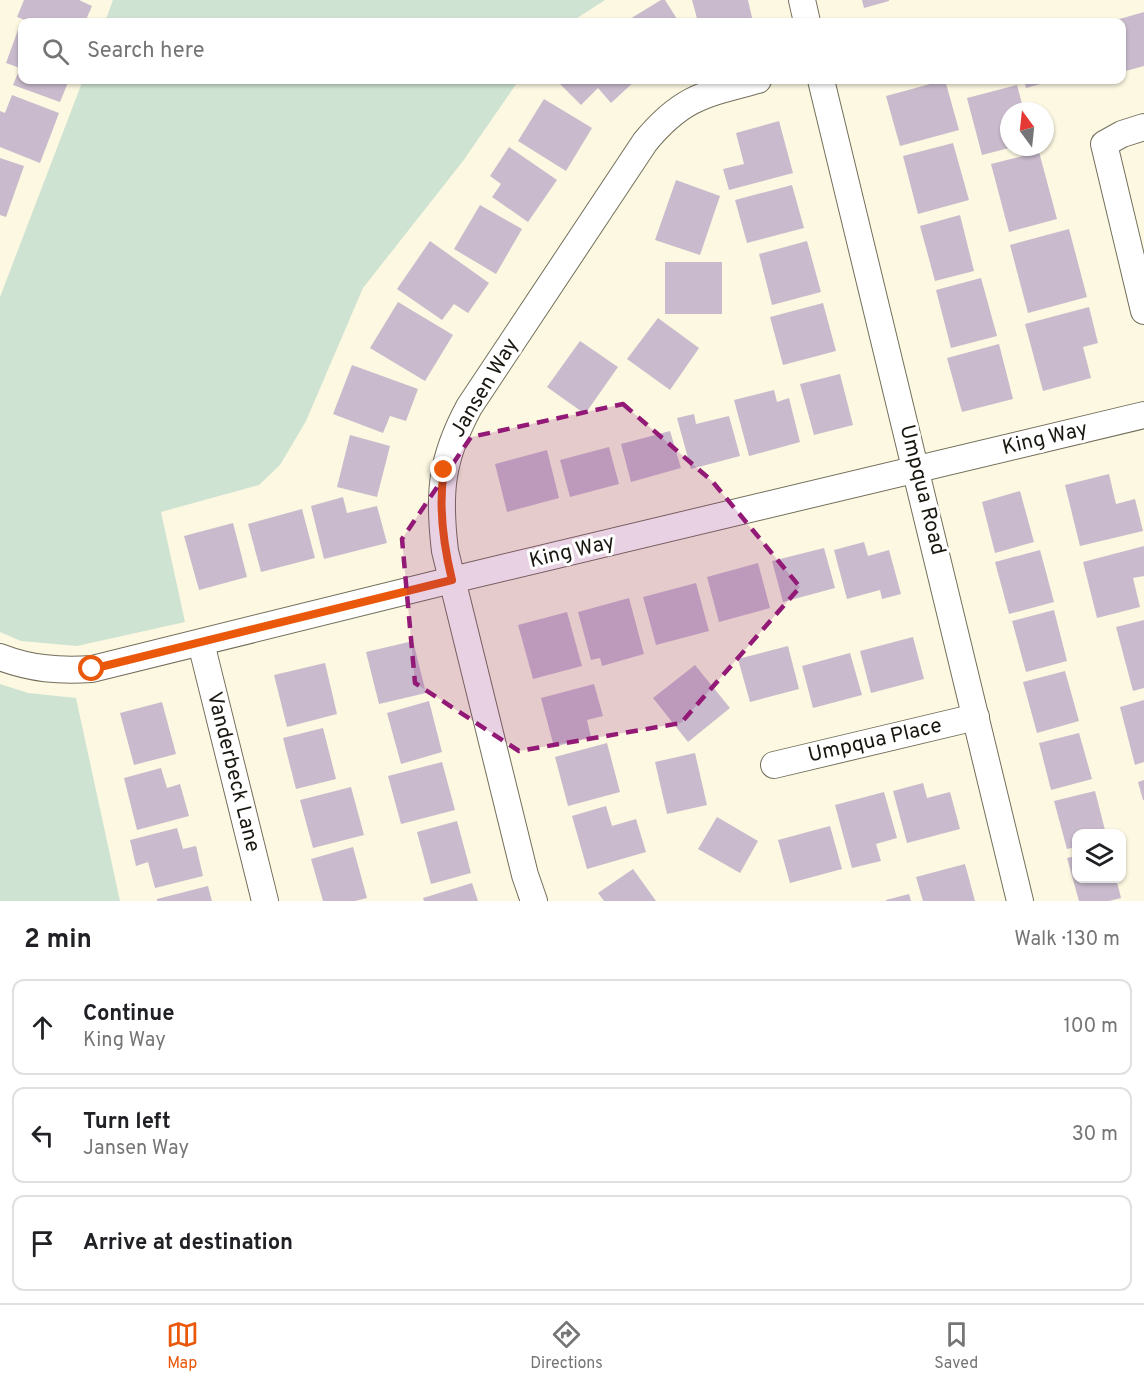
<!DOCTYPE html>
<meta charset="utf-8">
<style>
:root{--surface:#fff;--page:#f6f6f6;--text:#202124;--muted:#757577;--line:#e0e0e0;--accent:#ea580c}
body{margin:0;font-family:Overpass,sans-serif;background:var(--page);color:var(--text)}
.controls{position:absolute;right:18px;bottom:18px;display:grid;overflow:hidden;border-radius:12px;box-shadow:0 2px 4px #0004}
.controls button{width:54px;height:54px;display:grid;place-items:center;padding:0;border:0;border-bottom:2px solid var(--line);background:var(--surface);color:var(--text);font:30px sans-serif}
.compass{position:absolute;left:1000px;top:102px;width:54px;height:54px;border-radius:50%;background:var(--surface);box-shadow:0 2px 4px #0004;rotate:345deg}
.stop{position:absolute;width:18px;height:18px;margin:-14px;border:4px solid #ea580c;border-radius:50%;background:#fff}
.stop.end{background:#ea580c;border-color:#fff;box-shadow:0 2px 6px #0008}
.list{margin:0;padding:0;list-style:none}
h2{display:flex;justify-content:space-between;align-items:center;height:78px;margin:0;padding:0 24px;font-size:26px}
h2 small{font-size:20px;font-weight:400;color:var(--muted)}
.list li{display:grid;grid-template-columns:39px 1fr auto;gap:18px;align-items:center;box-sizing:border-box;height:96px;margin:0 12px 12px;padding:0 12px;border:2px solid var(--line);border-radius:12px}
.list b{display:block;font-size:22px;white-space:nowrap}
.list p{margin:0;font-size:20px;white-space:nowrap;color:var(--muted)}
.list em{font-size:20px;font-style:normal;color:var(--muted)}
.icon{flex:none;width:33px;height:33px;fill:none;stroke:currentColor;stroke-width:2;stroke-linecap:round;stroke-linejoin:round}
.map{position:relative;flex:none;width:1144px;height:901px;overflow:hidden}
.search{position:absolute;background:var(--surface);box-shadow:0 2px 4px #0004;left:18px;right:18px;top:18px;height:66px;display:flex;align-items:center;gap:15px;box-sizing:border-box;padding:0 21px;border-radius:12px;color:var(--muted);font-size:22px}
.sheet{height:402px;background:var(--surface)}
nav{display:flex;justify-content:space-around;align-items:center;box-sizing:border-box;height:84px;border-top:2px solid var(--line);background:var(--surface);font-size:16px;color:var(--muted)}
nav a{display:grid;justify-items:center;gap:3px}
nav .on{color:var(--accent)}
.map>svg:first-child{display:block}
.green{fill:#cfe3d3}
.building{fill:#c9bbcd}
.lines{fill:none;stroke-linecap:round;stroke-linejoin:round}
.minor-casing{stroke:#736f5b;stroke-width:28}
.minor{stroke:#fff;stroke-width:26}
.route{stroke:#ea580c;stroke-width:8}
.marked{fill:#921976;fill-opacity:0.2;stroke:#921976;stroke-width:4.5;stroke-dasharray:12 8;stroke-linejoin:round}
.labels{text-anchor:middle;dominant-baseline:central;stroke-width:6;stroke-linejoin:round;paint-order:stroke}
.street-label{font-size:21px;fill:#191710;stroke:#fff}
</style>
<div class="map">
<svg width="1144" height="901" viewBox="0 0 1144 901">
<rect width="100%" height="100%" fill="#fcf8e1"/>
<g class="green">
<path d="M113,0h492l-34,22h-466z"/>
<path d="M83,80h436l-56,81 -100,127 -57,133 -26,44 -21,20 -98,27 24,110 -108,24 -56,-5 -21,-9v-335z"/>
<path d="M0,684l28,9 48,5 44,203h-120z"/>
</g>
<g class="building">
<path d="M24,0h55l13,6 -7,16h-55l-13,-5z"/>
<path d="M661,0h4l14,22h-54z"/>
<path d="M692,0h56l5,22h-55z"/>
<path d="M862,0h27v1l-25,7z"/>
<path d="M1144,12v54l-22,6v-50h-13z"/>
<path d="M18,30l4,2v48h47l-9,22 -47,-17 7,-17 -14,-5z"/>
<path d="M556,80h80l-25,23 -13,-15 -17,17z"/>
<path d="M945,80l14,50 -59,16 -14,-50z"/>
<path d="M1024,80h32l-30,8z"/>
<path d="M1017,85l7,26h-15v37l-27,7 -15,-57z"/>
<path d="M12,95l47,18 -19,50 -40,-16v-36l5,2z"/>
<path d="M544,99l48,29 -26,43 -48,-30z"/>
<path d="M779,121l14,52 -64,17 -6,-21 21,-5 -8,-31z"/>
<path d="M953,143l16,57 -51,14 -15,-58z"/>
<path d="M509,147l48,33 -29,42 -36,-25 9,-13 -11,-8z"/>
<path d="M1039,152l18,67 -48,13 -18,-68z"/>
<path d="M0,158l24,8 -18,51 -6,-2z"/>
<path d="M676,180l44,16 -20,59 -45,-15z"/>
<path d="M792,185l12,43 -57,15 -12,-43z"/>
<path d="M480,205l42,24 -26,45 -42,-25z"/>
<path d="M960,215l14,56 -39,10 -15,-55z"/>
<path d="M1069,229l18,68 -59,16 -18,-68z"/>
<path d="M430,241l59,42 -21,30 -14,-9 -12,16 -45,-31z"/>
<path d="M807,241l14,51 -49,13 -13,-51z"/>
<rect x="665" y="262" width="57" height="52"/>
<path d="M981,278l16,58 -46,12 -15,-58z"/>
<path d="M398,302l55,33 -28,46 -55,-33z"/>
<path d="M823,303l13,48 -53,14 -13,-48z"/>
<path d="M1089,307l9,36 -15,4 8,31 -48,13 -18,-67z"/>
<path d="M658,318l41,30 -29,42 -43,-31z"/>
<path d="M580,341l38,26 -33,47 -38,-27z"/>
<path d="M999,344l14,55 -51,13 -15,-54z"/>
<path d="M352,365l66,24 -12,32 -16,-5 -7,17 -50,-19z"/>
<path d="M840,374l13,51 -39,10 -14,-51z"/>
<path d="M774,390l3,12 12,-4 11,44 -51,14 -15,-56z"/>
<path d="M694,414l2,10 33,-8 11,40 -49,13 -14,-51z"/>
<path d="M670,431l11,37 -50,14 -10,-38z"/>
<path d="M350,435l40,11 -13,51 -40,-10z"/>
<path d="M609,447l10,37 -49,13 -10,-37z"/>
<path d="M547,450l12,48 -52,14 -12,-48z"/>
<path d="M1109,474l7,30 19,-5 8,32 -63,15 -15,-61z"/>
<path d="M1020,491l14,51 -39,11 -13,-51z"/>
<path d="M343,497l4,16 30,-7 10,37 -63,16 -13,-53z"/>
<path d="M302,509l13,49 -54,14 -13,-48z"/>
<path d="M233,523l14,54 -48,13 -15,-54z"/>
<path d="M864,542l4,14 21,-6 12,44 -19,5 -2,-9 -33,9 -13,-49z"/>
<path d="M1144,546v30l-11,2 7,29 -43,11 -14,-56z"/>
<path d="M824,548l11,40 -52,14 -11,-41z"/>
<path d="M1040,550l14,52 -45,12 -14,-52z"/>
<path d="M758,563l12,45 -51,14 -12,-45z"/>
<path d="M696,583l13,48 -53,14 -13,-48z"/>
<path d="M629,598l15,56 -42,12 -2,-8 -9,2 -13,-48z"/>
<path d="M1054,610l13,51 -41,11 -14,-51z"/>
<path d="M567,612l15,54 -49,13 -15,-54z"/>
<path d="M1144,620v68l-11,3 -17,-64z"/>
<path d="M913,637l11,42 -53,14 -11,-42z"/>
<path d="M413,641l13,52 -47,11 -13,-52z"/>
<path d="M788,646l11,43 -49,13 -12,-43z"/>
<path d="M850,653l12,42 -49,13 -11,-42z"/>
<path d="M325,663l12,51 -50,13 -13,-52z"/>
<path d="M695,665l35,43 -42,34 -35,-44z"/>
<path d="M1065,671l14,50 -42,12 -14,-51z"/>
<path d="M594,684l9,32 -16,4 4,17 -37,10 -13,-49z"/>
<path d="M1144,700v62l-9,3 -15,-58z"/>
<path d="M429,701l13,51 -41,12 -14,-51z"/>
<path d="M162,702l14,52 -42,11 -14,-52z"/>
<path d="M323,728l13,51 -40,10 -13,-51z"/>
<path d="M1079,733l13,46 -41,11 -12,-47z"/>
<path d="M607,743l13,49 -52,14 -13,-49z"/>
<path d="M695,753l12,52 -40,9 -12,-52z"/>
<path d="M442,762l13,48 -54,14 -13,-48z"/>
<path d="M161,768l6,20 13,-4 9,32 -52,14 -13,-52z"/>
<path d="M1144,780v20h-1l-5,-18z"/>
<path d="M923,783l4,15 23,-6 10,37 -53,14 -14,-52z"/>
<path d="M351,787l13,48 -51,13 -13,-48z"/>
<path d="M1095,791l11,43h-30v13l-9,2 -13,-48z"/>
<path d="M884,792l13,46 -21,6 5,17 -29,7 -17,-63z"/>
<path d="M606,806l6,20 24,-7 10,33 -59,17 -15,-53z"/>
<path d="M717,817l41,24 -18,32 -42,-24z"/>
<path d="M457,821l14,52 -40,11 -14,-52z"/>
<path d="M830,826l12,43 -52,14 -12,-43z"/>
<path d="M177,828l6,21 13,-3 7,30 -48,12 -7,-26 -12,4 -6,-26z"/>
<path d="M353,847l14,51 -12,3h-32l-12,-42z"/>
<path d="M1076,856v22h40l5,20 -12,3h-30l-12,-43z"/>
<path d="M965,864l10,37h-52l-7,-24z"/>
<path d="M633,869l23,32h-52l-6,-8z"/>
<path d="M472,883l6,18h-54l-1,-3z"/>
<path d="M208,886l4,15h-55v-2z"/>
<path d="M909,894l2,7h-25v-1z"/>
</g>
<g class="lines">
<g class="minor-casing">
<g id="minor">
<path d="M802,0l5,22"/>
<path d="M821,80l199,821"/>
<path d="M1144,127l-22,7 -18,10 40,167"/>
<path d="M201,643l64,258"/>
<path d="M0,657c31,12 59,14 92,12l360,-89 692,-165"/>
<path d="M774,765l202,-48"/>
<path d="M534,901l-9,-26 -80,-324c-7,-58 -4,-92 24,-144l176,-265c37,-45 60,-48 113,-62"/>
</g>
</g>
<use href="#minor" class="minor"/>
</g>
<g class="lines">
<path class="route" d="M92,669l360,-89c-9,-37 -14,-73 -8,-110"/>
</g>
<path class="marked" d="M623,404l89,77 88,106 -119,136 -162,28 -104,-68 -13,-144 69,-102z"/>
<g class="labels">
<g class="street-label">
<text transform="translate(485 388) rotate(-59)">Jansen Way</text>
<text transform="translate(1045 439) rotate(-13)">King Way</text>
<text transform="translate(922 490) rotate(76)">Umpqua Road</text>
<text transform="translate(572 552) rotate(-13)">King Way</text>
<text transform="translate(875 741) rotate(-13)">Umpqua Place</text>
<text transform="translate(233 772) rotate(76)">Vanderbeck Lane</text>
</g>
</g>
</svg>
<div class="controls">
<button><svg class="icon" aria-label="layers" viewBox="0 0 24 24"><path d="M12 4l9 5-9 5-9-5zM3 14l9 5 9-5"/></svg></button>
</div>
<svg class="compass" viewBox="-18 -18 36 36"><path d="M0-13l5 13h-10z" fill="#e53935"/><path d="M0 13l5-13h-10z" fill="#757577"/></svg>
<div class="stop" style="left:92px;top:669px"></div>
<div class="stop end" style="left:444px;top:470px"></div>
<div class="search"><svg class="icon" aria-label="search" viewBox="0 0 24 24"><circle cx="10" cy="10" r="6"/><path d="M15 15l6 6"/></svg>Search here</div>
</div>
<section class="sheet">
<h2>2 min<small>Walk · 130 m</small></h2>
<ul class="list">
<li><svg class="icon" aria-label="ahead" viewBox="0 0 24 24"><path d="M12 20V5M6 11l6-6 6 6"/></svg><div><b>Continue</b><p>King Way</p></div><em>100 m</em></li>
<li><svg class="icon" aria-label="left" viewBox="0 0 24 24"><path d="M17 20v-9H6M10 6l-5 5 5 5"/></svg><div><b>Turn left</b><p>Jansen Way</p></div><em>30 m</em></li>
<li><svg class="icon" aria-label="arrive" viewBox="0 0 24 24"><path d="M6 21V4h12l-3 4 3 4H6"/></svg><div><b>Arrive at destination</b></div></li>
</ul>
</section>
<nav>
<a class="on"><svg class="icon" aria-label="map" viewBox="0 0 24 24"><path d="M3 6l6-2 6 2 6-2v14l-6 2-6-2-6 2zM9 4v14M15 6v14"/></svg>Map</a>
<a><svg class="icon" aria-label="directions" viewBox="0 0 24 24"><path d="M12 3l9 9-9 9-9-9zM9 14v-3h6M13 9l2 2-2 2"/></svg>Directions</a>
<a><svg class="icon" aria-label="saved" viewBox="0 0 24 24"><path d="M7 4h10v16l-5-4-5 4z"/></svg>Saved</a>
</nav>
